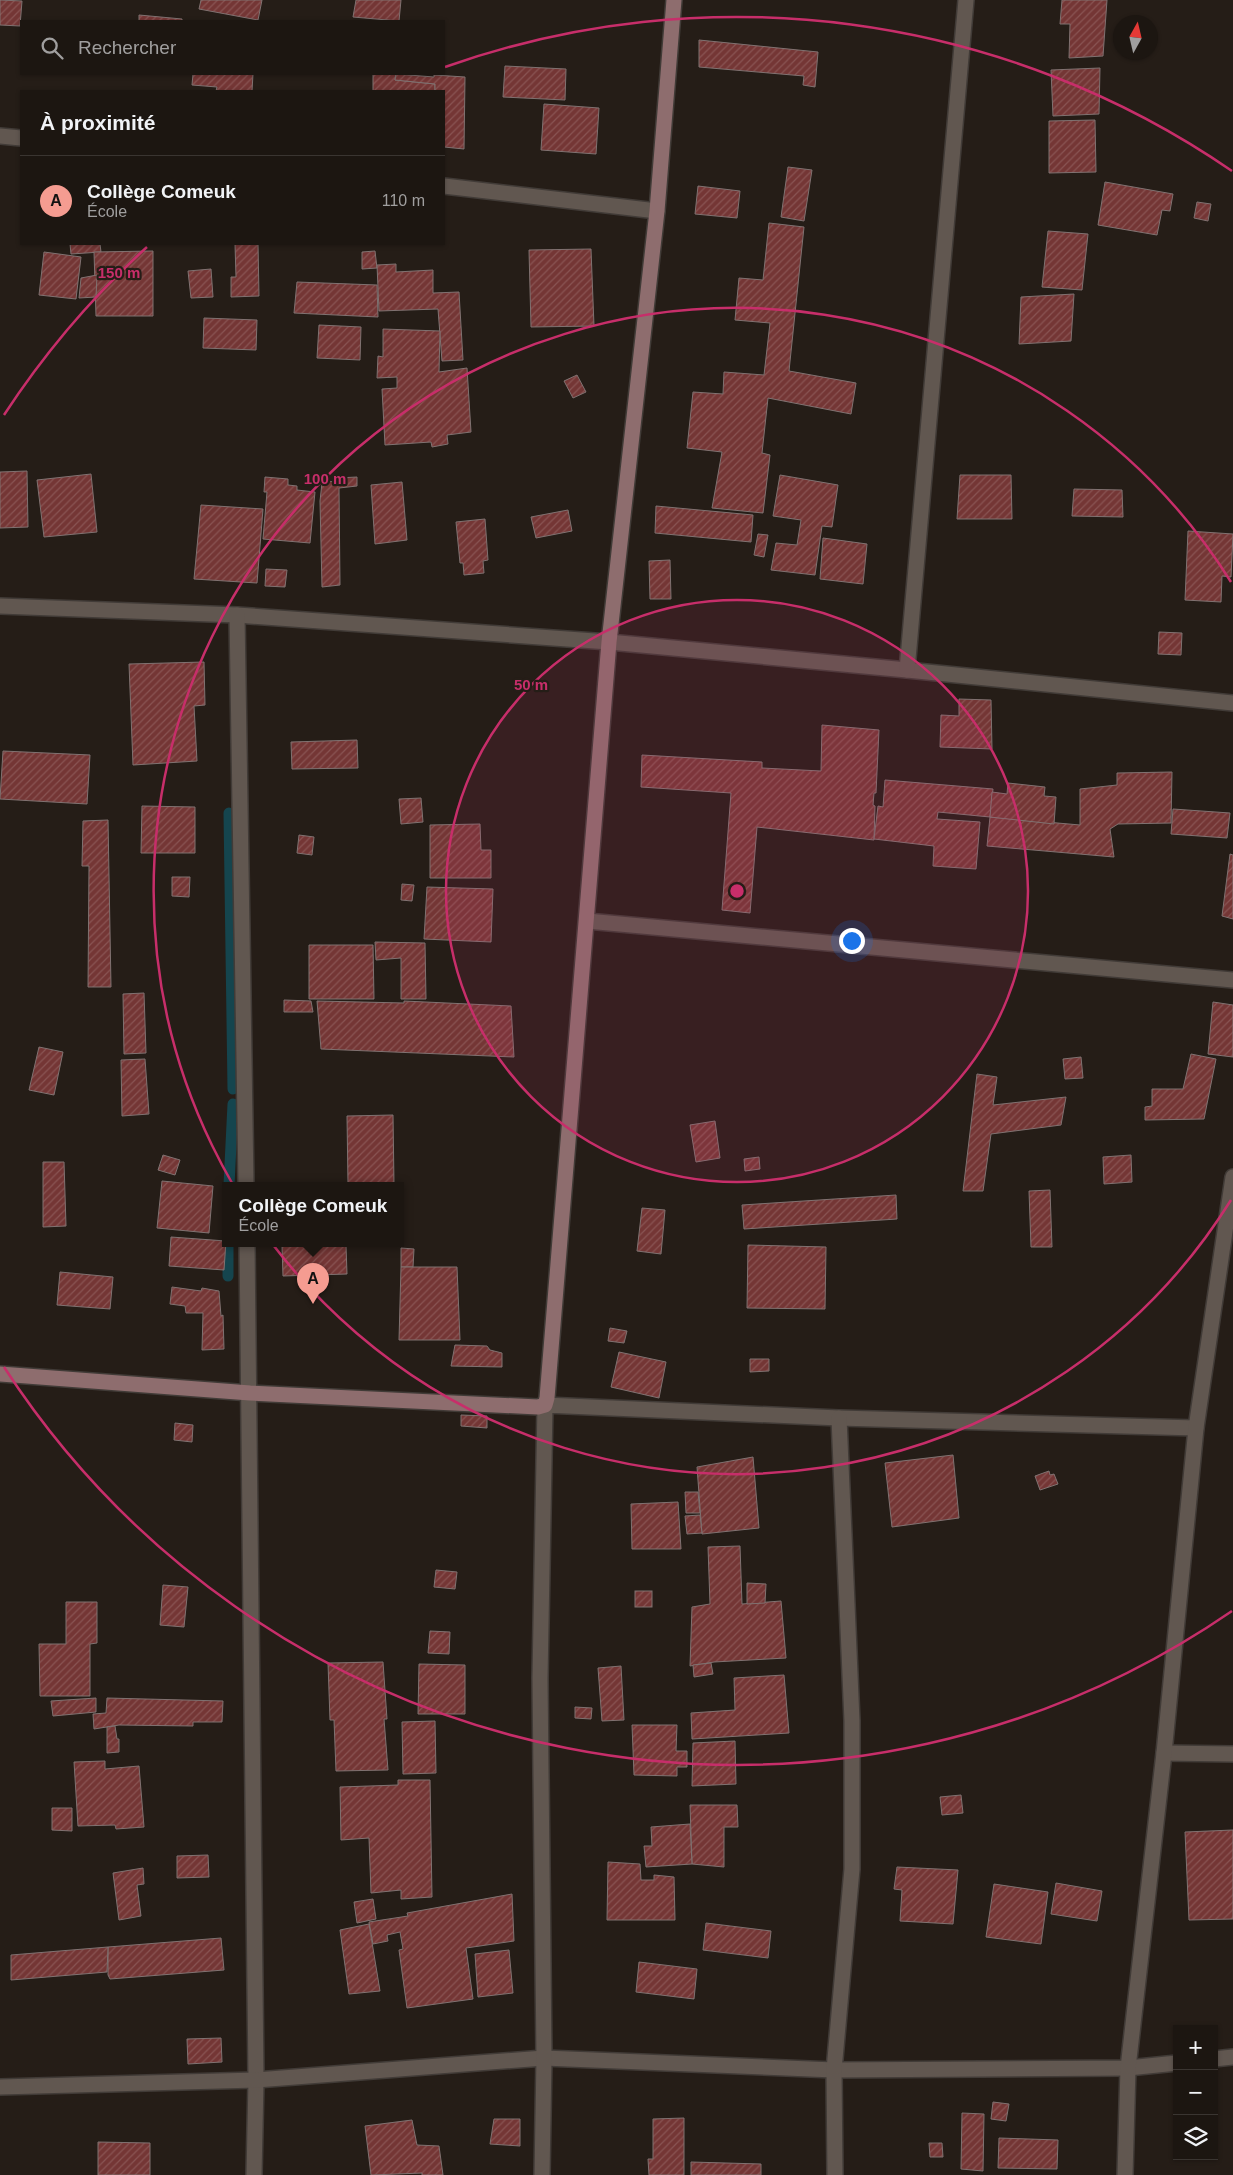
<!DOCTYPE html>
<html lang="fr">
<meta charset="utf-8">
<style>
:root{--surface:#1c1611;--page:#29231f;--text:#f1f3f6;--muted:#a09f9f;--line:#3a3531;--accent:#f59c91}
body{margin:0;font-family:Helvetica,sans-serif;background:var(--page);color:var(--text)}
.controls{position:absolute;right:15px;bottom:15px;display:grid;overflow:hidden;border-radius:0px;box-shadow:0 1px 4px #0004}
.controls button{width:45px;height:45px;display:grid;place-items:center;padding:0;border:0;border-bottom:1px solid var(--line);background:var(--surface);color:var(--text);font:25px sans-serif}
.compass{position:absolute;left:1113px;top:15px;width:45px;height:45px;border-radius:50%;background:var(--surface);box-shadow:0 1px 4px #0004;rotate:8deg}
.you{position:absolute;left:851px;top:940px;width:18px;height:18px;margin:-12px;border:4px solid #fff;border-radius:50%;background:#1a73e8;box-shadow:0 0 0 8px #1a73e833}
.badge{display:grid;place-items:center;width:32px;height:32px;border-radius:50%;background:var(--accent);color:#111;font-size:16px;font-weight:700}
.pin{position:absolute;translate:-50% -41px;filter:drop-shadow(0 1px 2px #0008)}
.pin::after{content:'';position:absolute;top:26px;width:18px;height:15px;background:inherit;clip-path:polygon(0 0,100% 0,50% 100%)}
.popup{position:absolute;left:222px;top:1182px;width:182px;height:65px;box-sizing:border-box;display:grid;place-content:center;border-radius:0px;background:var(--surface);filter:drop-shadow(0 1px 4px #0005);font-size:16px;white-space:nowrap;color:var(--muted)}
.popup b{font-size:19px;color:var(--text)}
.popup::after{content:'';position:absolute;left:50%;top:100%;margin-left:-10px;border:10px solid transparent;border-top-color:var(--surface)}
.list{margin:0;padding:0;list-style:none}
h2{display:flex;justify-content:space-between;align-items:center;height:65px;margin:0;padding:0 20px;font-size:21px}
h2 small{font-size:16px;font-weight:400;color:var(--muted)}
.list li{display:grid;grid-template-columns:32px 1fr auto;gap:15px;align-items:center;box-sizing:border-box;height:90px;padding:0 20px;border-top:1px solid var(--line)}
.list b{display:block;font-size:19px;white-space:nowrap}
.list p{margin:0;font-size:16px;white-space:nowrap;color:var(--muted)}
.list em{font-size:16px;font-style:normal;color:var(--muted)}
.icon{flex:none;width:28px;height:28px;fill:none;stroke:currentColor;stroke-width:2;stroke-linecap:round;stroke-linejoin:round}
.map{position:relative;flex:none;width:1233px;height:2175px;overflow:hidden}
.search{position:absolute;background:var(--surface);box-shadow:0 1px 4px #0004;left:20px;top:20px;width:425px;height:55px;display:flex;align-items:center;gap:12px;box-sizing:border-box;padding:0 18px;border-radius:0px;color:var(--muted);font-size:19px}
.panel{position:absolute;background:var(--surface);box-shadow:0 1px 4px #0004;left:20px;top:90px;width:425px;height:155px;border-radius:0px}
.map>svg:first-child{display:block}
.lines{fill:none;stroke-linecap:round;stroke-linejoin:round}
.stream{stroke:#15454e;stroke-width:11}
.building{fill:url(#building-hatch);stroke:#807271}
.street-casing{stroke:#413b37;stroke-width:18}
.secondary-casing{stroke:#413b37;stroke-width:18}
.street{stroke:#615750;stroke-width:15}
.secondary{stroke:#8e6d6e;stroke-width:15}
.ring{fill:none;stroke:#c72e6a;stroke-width:2.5}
.centre{fill:#c72e6a;stroke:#251d17;stroke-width:2.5}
.ring-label{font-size:15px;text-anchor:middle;font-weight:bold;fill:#c72e6a;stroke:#251d17;stroke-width:4.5;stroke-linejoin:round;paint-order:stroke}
</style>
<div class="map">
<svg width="1233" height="2175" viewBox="0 0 1233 2175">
<defs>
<pattern id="building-hatch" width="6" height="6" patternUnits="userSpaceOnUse" patternTransform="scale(1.25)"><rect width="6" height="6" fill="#743635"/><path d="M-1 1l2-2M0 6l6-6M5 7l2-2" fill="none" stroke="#895453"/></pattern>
</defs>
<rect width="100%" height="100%" fill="#251d17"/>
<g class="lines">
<g class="stream">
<path d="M229,813l4,276"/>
<path d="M229,1185l4,-81"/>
<path d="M228,1276v-33"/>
</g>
</g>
<g class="building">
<path d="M0,0l22,1 -2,25 -20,-1z"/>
<path d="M201,0h61l-4,20 -59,-11z"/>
<path d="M356,0h45l-2,21 -46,-4z"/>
<path d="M1062,0h45l-4,56 -34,2 1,-34h-10z"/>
<path d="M139,15l43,4v2h-43z"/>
<path d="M699,40l119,12 -3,35 -12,-2 1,-9 -105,-9z"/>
<path d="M505,66l61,3 -1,31 -62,-3z"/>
<path d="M1100,68l-1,46 -46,2 -2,-46z"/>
<path d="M193,74h60l-1,17h-36l1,-4 -25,-2z"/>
<path d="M373,74h23l-1,6 40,4v7h-62z"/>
<path d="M396,74l38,3v-2l31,2 -1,72 -20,-2v-56h-9v-7l-40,-4z"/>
<path d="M544,104l55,4 -3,46 -55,-4z"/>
<path d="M1095,120l1,52 -47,1v-52z"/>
<path d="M788,167l24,3 -8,51 -23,-4z"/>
<path d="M1105,182l68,12 -3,17 -8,-1 -5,25 -59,-10z"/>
<path d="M698,186l42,5 -3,27 -42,-4z"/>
<path d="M1197,202l14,2 -3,17 -14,-3z"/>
<path d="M769,223l35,4 -15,144 67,12 -5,31 -83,-16 -6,55 8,2 -7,58 -51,-5 10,-56 -35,-4 6,-56 30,2 1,-22 40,3 6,-52 -35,-3 4,-42 24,2z"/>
<path d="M1048,231l40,3 -6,56 -40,-3z"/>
<path d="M70,244h30l1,8 -30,2z"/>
<path d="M235,244h23l1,52 -28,1v-20h5z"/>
<path d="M591,249l3,77 -63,1 -2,-77z"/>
<path d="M153,251v65h-57l-2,-64z"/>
<path d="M375,251l2,17 -15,1v-17z"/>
<path d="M44,252l37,5 -5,42 -37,-4z"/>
<path d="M396,264v8l37,-2v23l26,-1 4,68 -21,1 -4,-52 -59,2 -2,-46z"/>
<path d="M211,269l2,28 -22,1 -3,-27z"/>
<path d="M97,275l-1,22 -17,1 2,-20z"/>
<path d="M297,282l80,3 1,32 -84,-4z"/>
<path d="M1074,294l-3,47 -52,3 2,-47z"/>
<path d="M204,318l53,2 -1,30 -53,-2z"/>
<path d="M319,325l42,2 -1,33 -43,-2z"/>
<path d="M383,329l57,2 -1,41 28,-4 4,64 -24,3 1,9 -16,3 -1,-5 -46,3 -3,-56 15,-1v-11l-20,1 1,-22 5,1z"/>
<path d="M577,375l9,17 -13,6 -9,-17z"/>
<path d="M27,471l1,56 -28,1v-56z"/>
<path d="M91,474l6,58 -53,5 -7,-57z"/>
<path d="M780,475l58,10 -6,42 -10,-1 -7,49 -44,-5 5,-27 21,2 4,-25 -28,-4z"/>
<path d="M960,475h51l1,44h-55z"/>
<path d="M265,477l23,2v6l9,1v4l18,2 -5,51 -47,-4 4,-47h-3z"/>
<path d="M357,477v9l-18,2 1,97 -18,2 -2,-86 2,-18 4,-2 11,1v-4z"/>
<path d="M402,482l5,58 -32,4 -4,-59z"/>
<path d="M1074,489l48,1 1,27 -51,-1z"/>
<path d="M201,505l62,4 -6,74 -63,-4z"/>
<path d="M656,506l97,9 -2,27 -96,-9z"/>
<path d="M568,510l4,21 -36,7 -5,-21z"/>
<path d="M485,519l3,41 -5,1 1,12 -20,2 -1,-12h-3l-4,-41z"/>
<path d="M1188,531l45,3 -2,43 -9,-1 -1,26 -36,-2z"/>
<path d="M758,534l10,1 -4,22 -10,-2z"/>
<path d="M823,538l44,6 -4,40 -43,-5z"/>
<path d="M670,560l1,39h-21l-1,-38z"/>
<path d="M266,569l21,1 -2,17 -20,-1z"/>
<path d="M1159,632l23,1 -1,22 -23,-1z"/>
<path d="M204,662l1,43 -11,1 3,55 -64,4 -4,-101z"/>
<path d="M959,699l32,1 1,49 -52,-2 1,-32 18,1z"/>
<path d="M822,725l57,5 -3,63h-2l-1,12 2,1 -1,34 -117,-13 -7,86 -28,-3 9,-117 -90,-6 1,-32 120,7v6l59,3z"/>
<path d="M357,740l1,28 -66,1 -1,-27z"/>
<path d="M3,751l87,4 -3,49 -87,-5z"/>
<path d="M1172,772l-1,51 -53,1 -8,5 4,28 -127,-11 3,-29 90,8v-36l37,-4v-12z"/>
<path d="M885,780l108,9 -3,28 -52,-5 -1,7 43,3 -4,47 -43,-3 1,-20 -60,-7 4,-33 5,1z"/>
<path d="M1008,783l37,4 -1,9 12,1 -2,27 -64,-7 2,-25 15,2z"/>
<path d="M421,798l2,24 -22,2 -2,-25z"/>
<path d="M142,806l53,1v46h-54z"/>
<path d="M1173,809l57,4 -3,25 -56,-4z"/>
<path d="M108,820l3,167h-23l1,-121h-7l1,-45z"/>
<path d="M480,824l1,26h10v28h-61v-53z"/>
<path d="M299,835l15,2 -2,18 -15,-2z"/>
<path d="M1230,854l3,1v64l-11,-3z"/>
<path d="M172,877h18l-1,20 -17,-1z"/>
<path d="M402,884l12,1 -2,16 -11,-1z"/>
<path d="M427,887l66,2 -2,53 -67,-3z"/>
<path d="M375,942l50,1 1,56h-25v-41l-25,2z"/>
<path d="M309,945h64l1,54h-65z"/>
<path d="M144,993l2,60 -22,1 -1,-60z"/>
<path d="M284,1000l27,1 2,11h-29z"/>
<path d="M317,1001l87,2v-2l107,5 3,51 -193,-8z"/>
<path d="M1213,1002l20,3v52l-25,-3z"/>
<path d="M39,1047l24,5 -9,43 -25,-5z"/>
<path d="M1191,1054l25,5 -12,60 -59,1v-13l7,-1v-17h31z"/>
<path d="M1081,1057l2,21 -18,1 -2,-20z"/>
<path d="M145,1059l4,55 -27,2 -1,-56z"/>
<path d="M977,1074l20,3 -4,28 73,-8 -5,28 -70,9 -8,57h-20z"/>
<path d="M393,1115l1,70h-46l-1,-69z"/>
<path d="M715,1121l5,37 -24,4 -6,-37z"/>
<path d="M163,1155l17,5 -5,15 -17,-5z"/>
<path d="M1131,1155l1,27 -28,2 -1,-27z"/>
<path d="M759,1157l1,12 -15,2 -1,-12z"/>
<path d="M43,1162h21l2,64 -23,1z"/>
<path d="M162,1181l51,5 -4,47 -52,-5z"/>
<path d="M1050,1190l2,57h-21l-2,-56z"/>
<path d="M896,1195l1,24 -153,10 -2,-24z"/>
<path d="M642,1208l23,2 -4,44 -24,-3z"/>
<path d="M171,1237l55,4 -2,29 -55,-4z"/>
<path d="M349,1243h45v2l-45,1z"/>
<path d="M346,1245l1,29 -64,2 -1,-30z"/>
<path d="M748,1245l78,2 -1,62 -78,-1z"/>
<path d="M401,1248l13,1 -1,18h-12z"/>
<path d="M401,1267h56l3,73h-61z"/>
<path d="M60,1272l53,5 -3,32 -53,-4z"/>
<path d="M172,1287l29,4 1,-3 17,3 2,25 2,-1 1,34 -22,1 1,-37h-17l-1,-7 -15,-2z"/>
<path d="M610,1328l17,3 -3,12 -16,-2z"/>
<path d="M455,1345l32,1 3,4 12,3v14l-51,-1z"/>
<path d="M619,1352l47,10 -7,36 -48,-11z"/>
<path d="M750,1359h19v12l-19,1z"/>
<path d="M461,1415l26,1v12l-26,-2z"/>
<path d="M175,1423l18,2 -1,17 -18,-2z"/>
<path d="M953,1455l6,63 -67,9 -7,-64z"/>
<path d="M753,1457l6,71 -57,6 -5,-67z"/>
<path d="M1049,1471l1,4 4,-1 4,10 -18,6 -5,-14z"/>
<path d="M685,1492h13l2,21h-14z"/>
<path d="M678,1502l3,47h-49l-1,-45z"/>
<path d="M700,1515l2,18 -15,1 -2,-18z"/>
<path d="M740,1546l2,58 39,-3 5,57 -72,4 -24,4 2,-59 18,-3 -2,-57z"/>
<path d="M436,1570l21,2 -2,17 -21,-2z"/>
<path d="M747,1583l19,1 -1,19 -18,1z"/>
<path d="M163,1585l25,2 -4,40 -24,-2z"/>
<rect x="635" y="1591" width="17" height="16"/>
<path d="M66,1602h31v41l-7,1v52h-50l-1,-52h27z"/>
<path d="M430,1631l20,1 -1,22 -21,-1z"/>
<path d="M383,1662l4,57h-3l4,51 -52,1 -2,-51h-4l-2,-57z"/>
<path d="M711,1663l2,11 -19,3 -1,-12z"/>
<path d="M419,1664l46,1v49h-47z"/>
<path d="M621,1666l3,54 -22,1 -4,-53z"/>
<path d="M784,1675l5,58 -97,6 -1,-26 44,-3 -1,-32z"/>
<path d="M96,1698v14l-43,4 -2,-15z"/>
<path d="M107,1698l116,3 -1,21h-29v4l-74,-1 -25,4 -1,-15 13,-1z"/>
<path d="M575,1707l17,1 -1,11 -16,-1z"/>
<path d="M435,1721l1,52 -33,1 -1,-52z"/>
<path d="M632,1725h45l-1,26h11v16h-10v9l-43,-1z"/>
<path d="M115,1726l2,13h2v13l-12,1v-26z"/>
<path d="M735,1741l1,43 -44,2 1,-43z"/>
<path d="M105,1761v8l34,-3 5,61 -28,2 -1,-4 -37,1 -4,-64z"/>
<path d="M398,1780h32l2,117 -31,2v-9l-30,3 -2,-55 -28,2 -1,-53 58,-2z"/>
<path d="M961,1795l2,18 -21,2 -2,-18z"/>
<path d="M690,1805h47l1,22h-14v40l-32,-3z"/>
<path d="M52,1808h20v23l-20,-1z"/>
<path d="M690,1824l2,40 -46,3 -2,-21h8l-1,-19z"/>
<path d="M1233,1830v89l-44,1 -4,-88z"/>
<path d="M208,1855l1,22 -32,1v-22z"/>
<path d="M608,1862l32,2 1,16h13v-5l20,2 1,43h-68z"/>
<path d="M897,1867l61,3 -5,54 -53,-3 2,-31 -8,-1z"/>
<path d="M143,1868l1,16 -7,1 4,31 -22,4 -6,-47z"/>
<path d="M1056,1883l46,8 -5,30 -46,-7z"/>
<path d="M994,1884l54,8 -7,52 -55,-7z"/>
<path d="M512,1894l2,47 -48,7 7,51 -66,9 -8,-58 4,-1 -3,-17 -13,3 1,6 -15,3 -4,-22 39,-6 -1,-3z"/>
<path d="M373,1899l3,20 -19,4 -3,-21z"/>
<path d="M706,1923l65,8 -3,27 -65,-8z"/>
<path d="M369,1924l11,67 -31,3 -9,-64z"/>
<path d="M221,1938l3,32 -114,9 -2,-4v-28z"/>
<path d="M108,1947l-1,25 -96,8v-25z"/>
<path d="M509,1950l4,43 -35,4 -3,-43z"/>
<path d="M639,1962l58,7 -3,30 -58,-7z"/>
<path d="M221,2038l1,24 -34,2 -1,-25z"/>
<path d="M993,2102l16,2 -3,17 -15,-2z"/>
<path d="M962,2113l22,1 -1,57 -22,-2z"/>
<path d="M684,2118v57h-35l-1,-16h5v-40z"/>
<path d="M494,2119h26v27l-30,-2z"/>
<path d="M412,2120l5,25 22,1 4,29h-21v-2l-51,2 -6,-49z"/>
<path d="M999,2138l59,2 -1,29 -59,-1z"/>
<path d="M98,2142l52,1v32h-52z"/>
<path d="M929,2143h13l1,14h-13z"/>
<path d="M691,2162l70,2v11h-70z"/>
</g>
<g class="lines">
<g class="street-casing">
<g id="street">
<path d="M0,136l21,2"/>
<path d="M444,186l213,25"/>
<path d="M0,606l237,9 372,27 298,28 326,33"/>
<path d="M237,615l9,570"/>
<path d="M907,670l59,-670"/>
<path d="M587,921l646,59"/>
<path d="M247,1243l9,837 -2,95"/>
<path d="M1164,1753l69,1"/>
<path d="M1214,2059l19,-2"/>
<path d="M0,2087l256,-7 288,-22 290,12 294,-2 49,-5"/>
<path d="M542,2175l2,-117 -4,-380 5,-273 294,13 357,10"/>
<path d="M835,2175l-1,-105 18,-201v-148l-13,-303"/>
<path d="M1125,2175l3,-107 36,-315 32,-325 37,-251"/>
</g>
</g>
<g class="secondary-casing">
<path id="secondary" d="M0,1374l250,19 288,14 7,-2 2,-7 62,-756 48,-431 17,-211"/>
</g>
<use href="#street" class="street"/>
<use href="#secondary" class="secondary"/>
</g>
<circle cx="737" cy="891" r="291" fill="#c72e6a" fill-opacity=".12"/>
<g class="ring">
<circle cx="737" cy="891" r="291"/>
<path d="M1231 1200A583 583 0 1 1 1231 582"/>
<path d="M1232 1611A874 874 0 0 1 4 1367M4 415A874 874 0 0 1 147 247M445 67A874 874 0 0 1 1232 171"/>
</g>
<circle cx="737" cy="891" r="8" class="centre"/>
<g class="ring-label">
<text x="119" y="278">150 m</text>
<text x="325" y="484">100 m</text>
<text x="531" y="690">50 m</text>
</g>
</svg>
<div class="controls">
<button>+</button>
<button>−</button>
<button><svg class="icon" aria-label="layers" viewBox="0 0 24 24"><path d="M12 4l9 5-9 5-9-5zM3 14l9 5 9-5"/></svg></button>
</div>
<svg class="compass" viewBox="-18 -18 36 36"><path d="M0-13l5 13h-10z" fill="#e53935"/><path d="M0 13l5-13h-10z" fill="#a09f9f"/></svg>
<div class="you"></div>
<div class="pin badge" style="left:313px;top:1304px">A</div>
<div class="popup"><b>Collège Comeuk</b>École</div>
<div class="search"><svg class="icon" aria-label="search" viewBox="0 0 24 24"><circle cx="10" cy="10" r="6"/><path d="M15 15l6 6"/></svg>Rechercher</div>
<section class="panel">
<h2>À proximité<small></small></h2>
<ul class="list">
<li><span class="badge">A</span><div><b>Collège Comeuk</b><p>École</p></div><em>110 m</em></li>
</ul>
</section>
</div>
